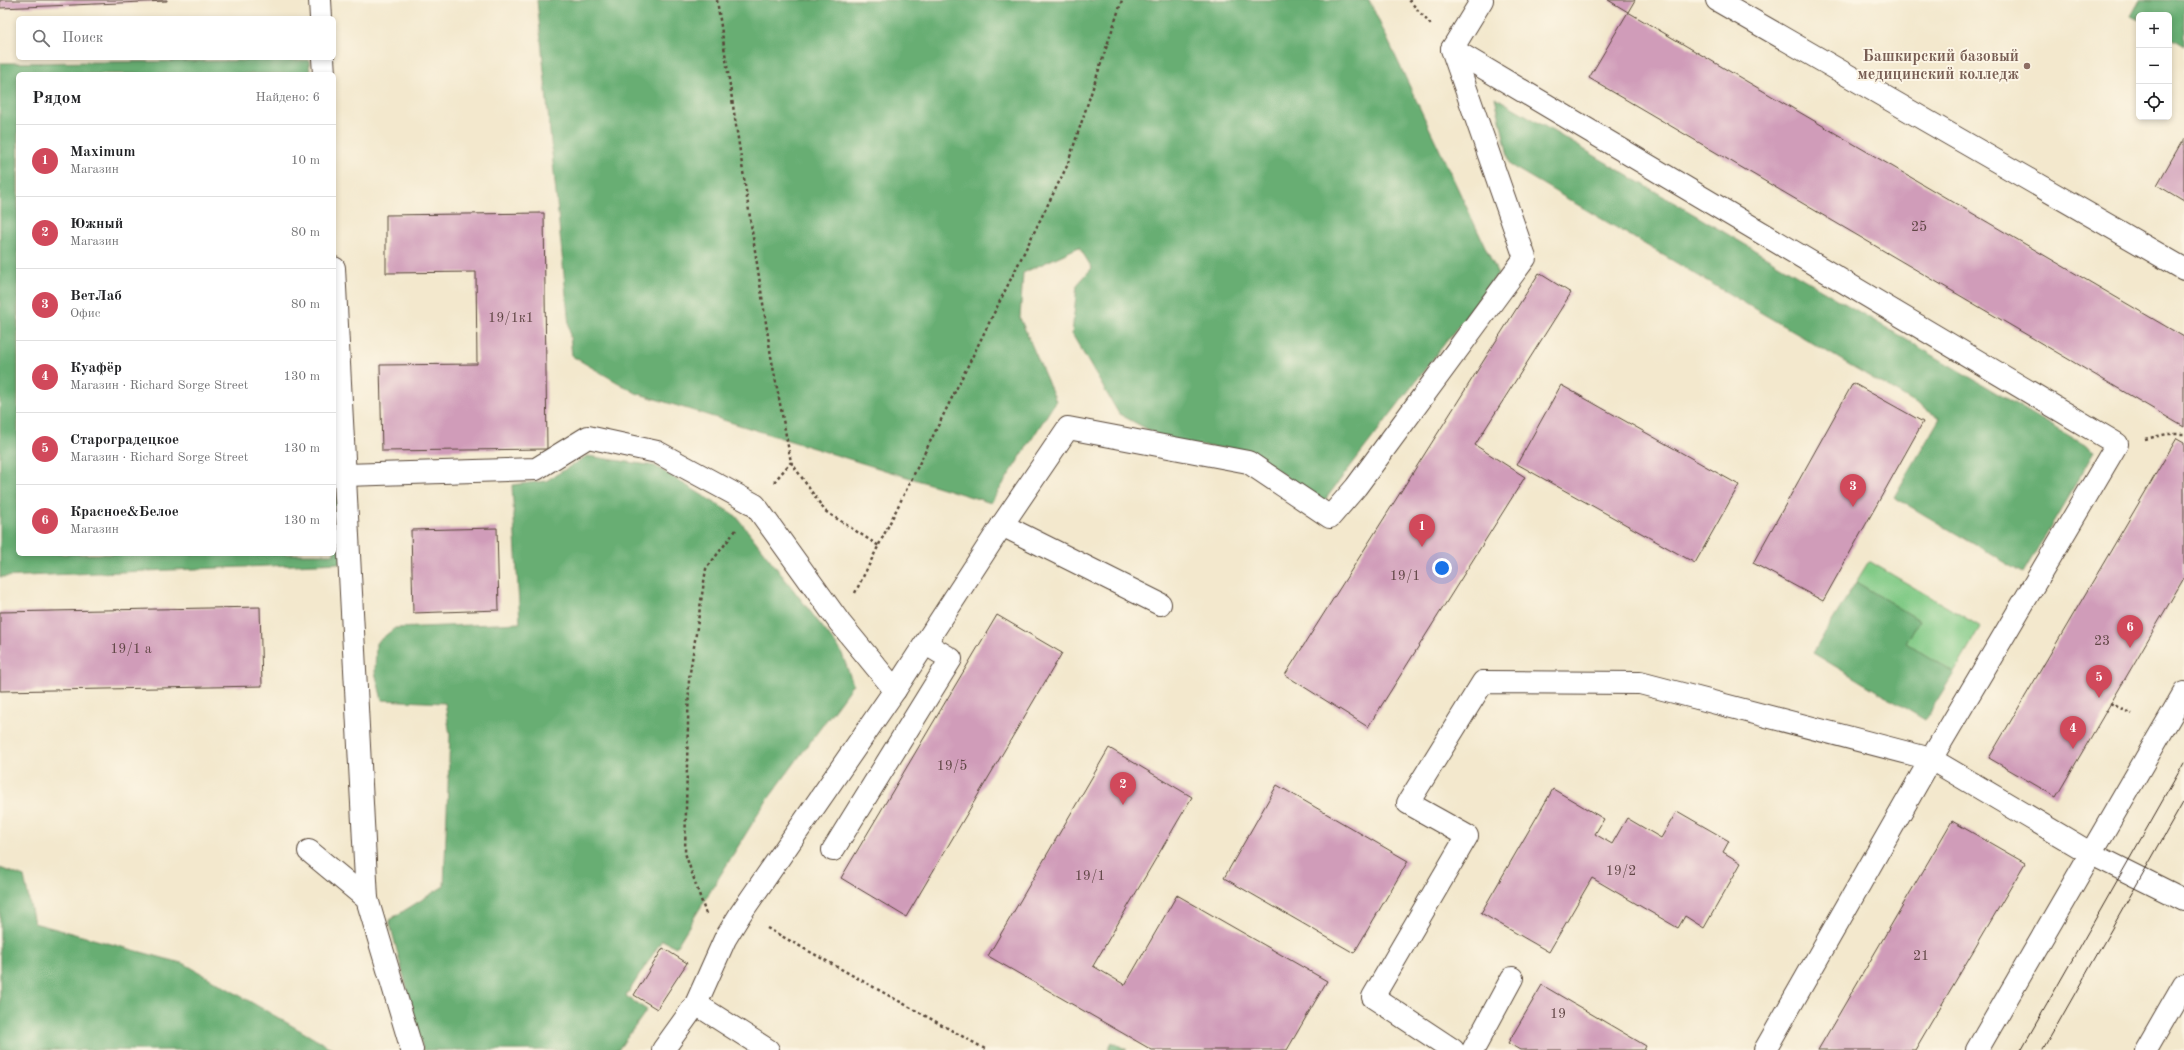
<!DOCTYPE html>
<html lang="ru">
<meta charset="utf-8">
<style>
:root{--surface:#fff;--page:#f2f2f2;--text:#202124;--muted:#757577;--line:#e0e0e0;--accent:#d1495b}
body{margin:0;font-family:"Old Standard TT",serif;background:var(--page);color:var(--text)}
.controls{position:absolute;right:12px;top:12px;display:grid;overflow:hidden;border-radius:6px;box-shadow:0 2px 6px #0003}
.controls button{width:36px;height:36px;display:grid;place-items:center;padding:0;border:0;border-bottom:1px solid var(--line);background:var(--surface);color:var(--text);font:20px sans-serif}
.you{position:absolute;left:1442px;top:568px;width:14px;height:14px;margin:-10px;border:3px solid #fff;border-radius:50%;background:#1a73e8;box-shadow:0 0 0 6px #1a73e833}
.badge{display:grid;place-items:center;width:26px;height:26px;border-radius:50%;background:var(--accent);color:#fff;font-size:13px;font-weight:700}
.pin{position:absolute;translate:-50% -33px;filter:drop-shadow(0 1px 2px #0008)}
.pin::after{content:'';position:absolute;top:21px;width:14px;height:12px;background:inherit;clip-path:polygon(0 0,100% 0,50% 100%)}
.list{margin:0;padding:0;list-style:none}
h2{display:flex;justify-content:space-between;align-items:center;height:52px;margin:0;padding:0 16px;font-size:17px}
h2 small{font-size:13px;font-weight:400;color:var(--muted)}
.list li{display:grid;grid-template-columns:26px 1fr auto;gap:12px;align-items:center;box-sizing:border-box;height:72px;padding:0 16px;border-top:1px solid var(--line)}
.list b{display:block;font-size:15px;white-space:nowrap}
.list p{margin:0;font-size:13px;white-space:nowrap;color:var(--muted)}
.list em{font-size:13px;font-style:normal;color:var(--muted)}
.icon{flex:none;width:22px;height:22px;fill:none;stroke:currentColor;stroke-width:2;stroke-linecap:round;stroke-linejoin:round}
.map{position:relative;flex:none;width:2184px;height:1050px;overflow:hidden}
.search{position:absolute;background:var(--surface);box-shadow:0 2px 6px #0003;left:16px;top:16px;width:320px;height:44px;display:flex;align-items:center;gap:10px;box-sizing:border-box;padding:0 14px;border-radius:6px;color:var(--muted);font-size:15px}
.panel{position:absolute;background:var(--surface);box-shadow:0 2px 6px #0003;left:16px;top:72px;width:320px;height:484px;border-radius:6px}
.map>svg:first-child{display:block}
.green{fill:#81ca86;stroke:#5e7a52}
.forest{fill:#68ae73;stroke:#526c48}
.building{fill:#d09cb9}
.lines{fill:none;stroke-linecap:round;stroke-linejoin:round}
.minor-casing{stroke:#574638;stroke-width:24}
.major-casing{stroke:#574638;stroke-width:24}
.path{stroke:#574638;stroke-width:2.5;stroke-dasharray:3 3;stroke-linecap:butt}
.minor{stroke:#fff;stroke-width:22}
.major{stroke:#fff;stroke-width:22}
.tram{stroke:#3b2a1e;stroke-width:1}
.education-dot{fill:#8d6e63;stroke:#fcf5e5;stroke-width:1.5}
.labels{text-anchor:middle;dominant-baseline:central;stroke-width:4;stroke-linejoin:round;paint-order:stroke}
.number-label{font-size:14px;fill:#604645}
.education-label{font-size:16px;font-weight:bold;fill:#785e54;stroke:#fcf5e5;text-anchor:end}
</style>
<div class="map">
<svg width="2184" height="1050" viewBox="0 0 2184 1050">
<rect width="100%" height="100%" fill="#fcf5e5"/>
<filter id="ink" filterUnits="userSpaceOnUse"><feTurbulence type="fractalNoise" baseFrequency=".025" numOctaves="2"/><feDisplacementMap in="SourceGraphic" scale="8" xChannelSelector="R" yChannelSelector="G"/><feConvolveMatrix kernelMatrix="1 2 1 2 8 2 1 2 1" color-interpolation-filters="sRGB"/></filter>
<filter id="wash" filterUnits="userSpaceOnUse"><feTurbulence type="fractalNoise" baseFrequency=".012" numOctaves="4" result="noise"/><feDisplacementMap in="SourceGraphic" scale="16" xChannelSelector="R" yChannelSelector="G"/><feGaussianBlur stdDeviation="0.9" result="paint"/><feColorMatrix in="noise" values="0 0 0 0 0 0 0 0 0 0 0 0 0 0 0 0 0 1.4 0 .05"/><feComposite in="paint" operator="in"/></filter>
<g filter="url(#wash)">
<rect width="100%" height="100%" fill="#f3e8cd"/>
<path class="green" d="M1869,561l112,66 -27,46 -48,-30 13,-23 -63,-38z"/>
<g class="forest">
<path d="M537,0h832l129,274 -177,231 -68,-54 -80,-8 -54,-29 -47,-80 5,-49 15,-17 -13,-21 -56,26 -3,45 36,83 -65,102 -355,-110 -64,-37z"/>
<path d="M2140,0h44v46l-15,-9v-22h-30v5l-8,-4z"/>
<path d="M309,60l1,14h-292v480h316v-110l8,119 -342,14v-514z"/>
<path d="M1495,97l600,354 -72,122 -129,-76 46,-79 -430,-253z"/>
<path d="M587,456l68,10 81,50 105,135 12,33 -90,122 -87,141 -14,-7 -36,56 21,14 -29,40h-195l-34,-130 55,-34 6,-151 -5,-32 -63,-3 -7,-28 1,-29 19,-15 125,-5 -8,-138 34,-4z"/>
<path d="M1856,582l63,38 -13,23 48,30 -29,47 -112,-67z"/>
<path d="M0,868l24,9 10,46 151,41 149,86h-334z"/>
<path d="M1112,1042l15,8h-19z"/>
</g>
<g id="blocks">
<g class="building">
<path d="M0,0h167v1l-167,7z"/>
<path d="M1608,0h27l-7,12z"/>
<path d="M1628,12l556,325v90l-595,-349z"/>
<path d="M2184,138v63l-27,-16z"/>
<path d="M544,213l3,236 -165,2 -2,-86 97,-1 -1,-92 -90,1v-58z"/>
<path d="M1539,273l32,20 -96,152 50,32 -157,250 -83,-52z"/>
<path d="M1853,383l70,39 -100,179 -70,-38z"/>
<path d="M1561,385l178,100 -44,78 -178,-99z"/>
<path d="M2177,438l7,4v136l-128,219 -67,-39z"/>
<path d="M497,528l2,82 -86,3 -2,-83z"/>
<path d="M260,607l2,79 -262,5v-79z"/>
<path d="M997,615l65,38 -156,264 -65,-39z"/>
<path d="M1109,748l83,49 -99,169 32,19 52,-90 150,86 -40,69h-135l-164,-94z"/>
<path d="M1277,785l131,76 -54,92 -130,-75z"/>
<path d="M1553,789l51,30 -9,15 17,10 15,-26 34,20 16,-27 52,30 -6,11 18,11 -37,65 -19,-12 -7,12 -86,-50 -43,74 -68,-39z"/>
<path d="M1952,821l73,42 -110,187h-97z"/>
<path d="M663,948l24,15 -30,46 -23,-14z"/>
<path d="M1542,985l104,61 -2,4h-124l-12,-7z"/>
</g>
</g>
</g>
<g filter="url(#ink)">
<use href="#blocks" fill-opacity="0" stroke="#574638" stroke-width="1"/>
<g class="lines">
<g class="minor-casing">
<g id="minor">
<path d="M320,0l1,18"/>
<path d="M1482,0l-30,49 665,395 -186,315 -166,291"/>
<path d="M1717,0l467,269"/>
<path d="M323,58l1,16"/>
<path d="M334,268l33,631"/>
<path d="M345,475l191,-6 52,-32 69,15 98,53 85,118 55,67"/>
<path d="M1002,525l158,79"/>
<path d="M833,850l118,-191 -25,-15"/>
<path d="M309,851l58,48 45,151"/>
<path d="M696,1004l29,-65 16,-26 154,-223 107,-165 66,-97 180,34 82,55 26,-30 169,-229 -73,-209"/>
<path d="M663,1050l33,-46 72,46"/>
<path d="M1453,1050l-80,-53 94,-161 -59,-33 75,-121 157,1 291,76 159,94 94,47"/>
<path d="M1473,1050l39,-72"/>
<path d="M1977,1050l207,-357"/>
</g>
</g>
<g class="major-casing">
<path id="major" d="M2146,1050l38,-66"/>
</g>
<g class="path">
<path d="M717,0l54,356 20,106 34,49 54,35"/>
<path d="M1409,0l22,25"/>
<path d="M2145,439l22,-5h17"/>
<path d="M774,482l17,-20"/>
<path d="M855,593l212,-427 55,-166"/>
<path d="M2110,703l22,11"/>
<path d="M706,914l-21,-61 4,-174 17,-110 30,-39"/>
<path d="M767,928l220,122"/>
</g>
<use href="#minor" class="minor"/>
<use href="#major" class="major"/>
<g class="tram">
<path d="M2021,1050l163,-287"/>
<path d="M2043,1050l141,-249"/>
</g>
</g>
</g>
<circle class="education-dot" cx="2027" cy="66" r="4"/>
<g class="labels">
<g class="number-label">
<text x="1919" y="227">25</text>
<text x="511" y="318">19/1к1</text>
<text x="1405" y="576">19/1</text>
<text x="2102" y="641">23</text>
<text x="131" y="649">19/1 а</text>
<text x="952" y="766">19/5</text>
<text x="1621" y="871">19/2</text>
<text x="1090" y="876">19/1</text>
<text x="1921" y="956">21</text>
<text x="1558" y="1014">19</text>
</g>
<g class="education-label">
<text x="2019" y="57">Башкирский базовый<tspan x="2019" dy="18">медицинский колледж</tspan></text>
</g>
</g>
</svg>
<div class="controls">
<button>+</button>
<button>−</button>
<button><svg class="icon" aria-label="locate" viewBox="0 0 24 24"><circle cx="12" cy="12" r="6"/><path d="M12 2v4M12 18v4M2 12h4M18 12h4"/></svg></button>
</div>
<div class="you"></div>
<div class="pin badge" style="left:1422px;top:547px">1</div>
<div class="pin badge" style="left:1123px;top:805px">2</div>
<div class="pin badge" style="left:1853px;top:507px">3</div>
<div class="pin badge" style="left:2073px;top:749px">4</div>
<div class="pin badge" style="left:2099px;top:698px">5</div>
<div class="pin badge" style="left:2130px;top:648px">6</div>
<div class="search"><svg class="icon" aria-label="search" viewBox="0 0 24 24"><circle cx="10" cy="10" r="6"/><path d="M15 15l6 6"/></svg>Поиск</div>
<section class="panel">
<h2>Рядом<small>Найдено: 6</small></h2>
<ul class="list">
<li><span class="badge">1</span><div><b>Maximum</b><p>Магазин</p></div><em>10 m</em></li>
<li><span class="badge">2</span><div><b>Южный</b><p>Магазин</p></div><em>80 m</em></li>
<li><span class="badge">3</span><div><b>ВетЛаб</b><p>Офис</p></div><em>80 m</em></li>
<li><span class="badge">4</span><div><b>Куафёр</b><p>Магазин · Richard Sorge Street</p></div><em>130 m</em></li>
<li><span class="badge">5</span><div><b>Староградецкое</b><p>Магазин · Richard Sorge Street</p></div><em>130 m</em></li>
<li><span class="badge">6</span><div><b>Красное&amp;Белое</b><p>Магазин</p></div><em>130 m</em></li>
</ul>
</section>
</div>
